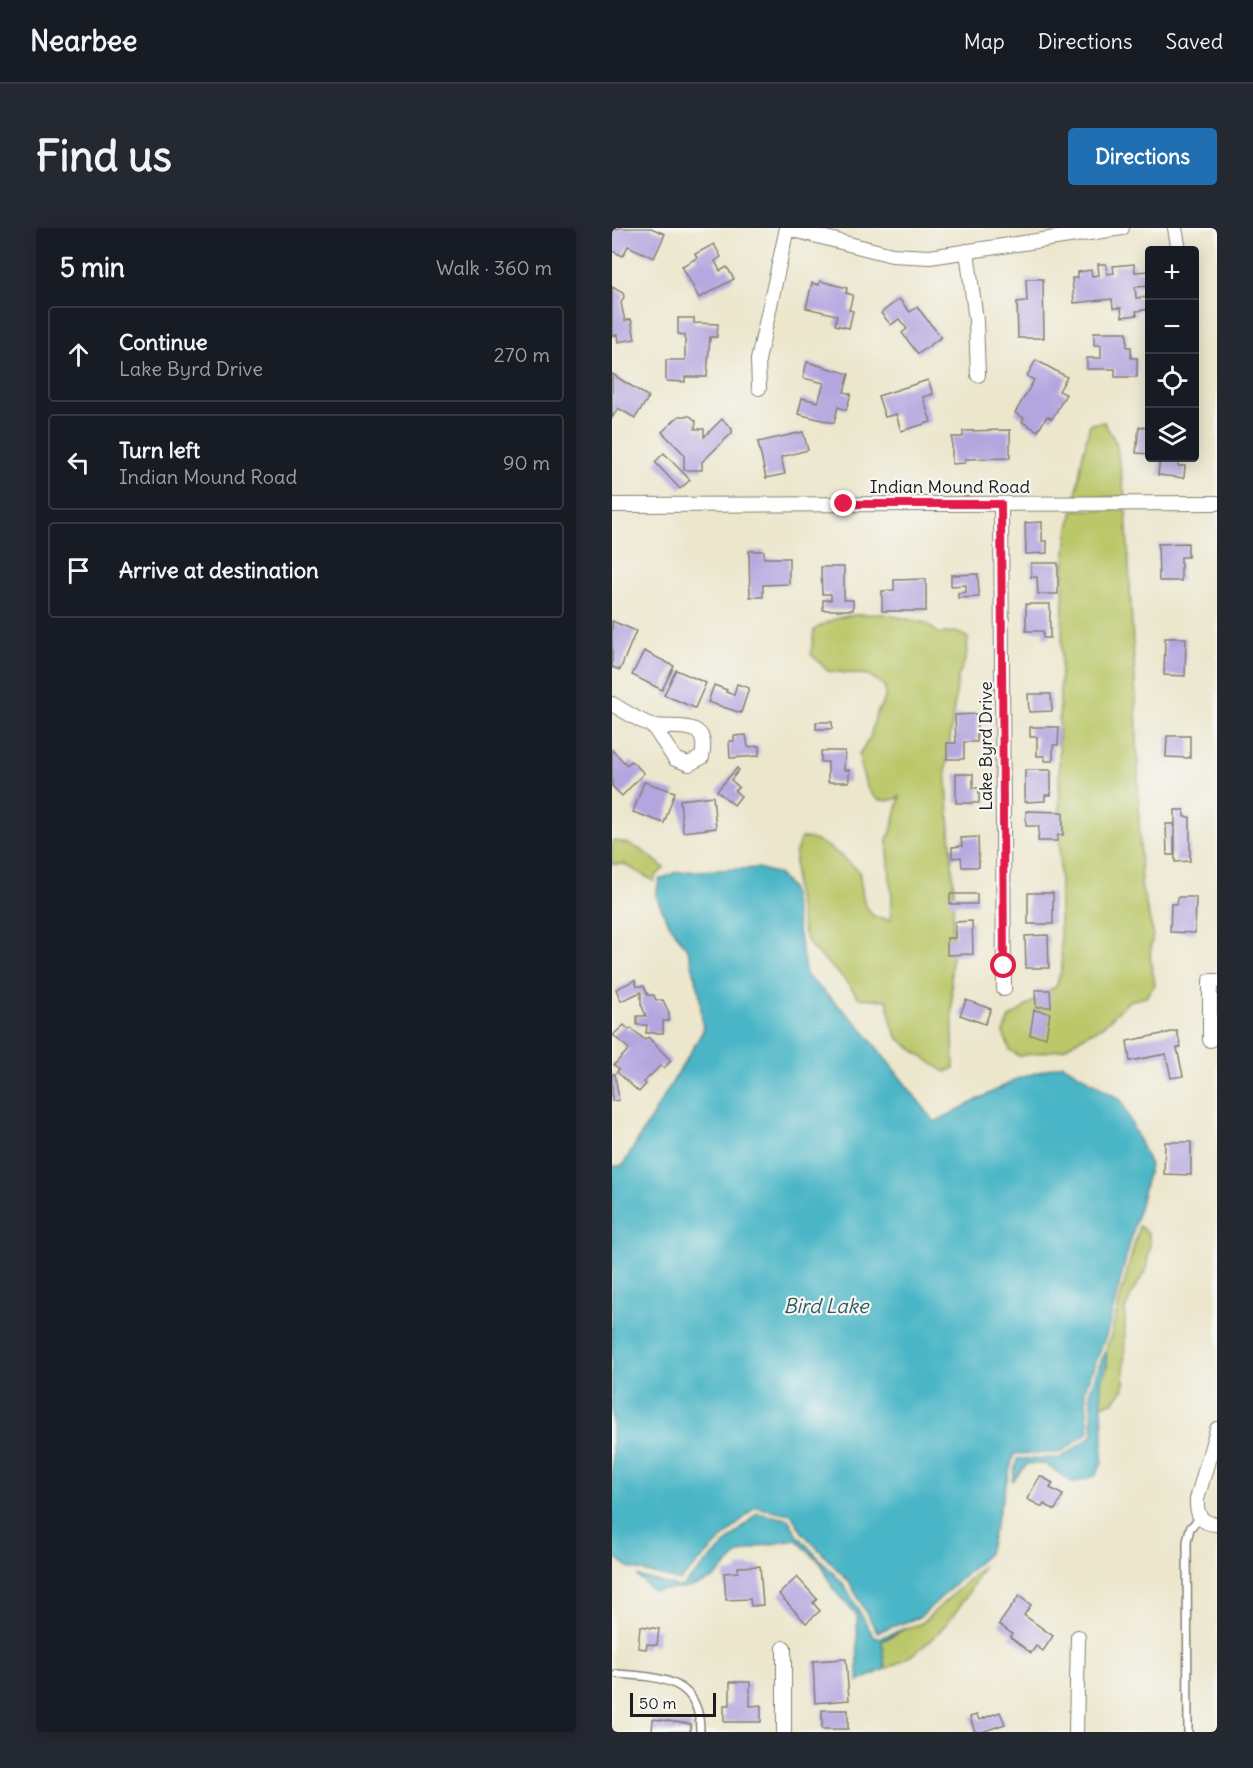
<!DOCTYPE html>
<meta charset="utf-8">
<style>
:root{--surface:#171b24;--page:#242831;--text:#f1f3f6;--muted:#9ea1a6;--line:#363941;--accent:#1f6fb2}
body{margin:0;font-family:Delius,sans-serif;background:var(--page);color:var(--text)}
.controls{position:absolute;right:18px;top:18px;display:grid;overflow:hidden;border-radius:6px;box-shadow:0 3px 15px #0003}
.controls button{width:54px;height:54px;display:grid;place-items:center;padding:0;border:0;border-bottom:2px solid var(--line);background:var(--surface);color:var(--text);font:30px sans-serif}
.scale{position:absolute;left:18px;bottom:15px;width:86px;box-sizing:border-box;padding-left:6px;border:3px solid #1c1c1c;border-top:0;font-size:16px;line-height:21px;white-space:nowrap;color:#1c1c1c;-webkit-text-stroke:4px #f6f6f2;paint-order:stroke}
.stop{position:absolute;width:18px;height:18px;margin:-14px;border:4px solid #e11d48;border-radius:50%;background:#fff}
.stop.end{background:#e11d48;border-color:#fff;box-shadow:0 2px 6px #0008}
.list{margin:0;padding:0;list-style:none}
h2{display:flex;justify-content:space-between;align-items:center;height:78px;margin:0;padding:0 24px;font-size:26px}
h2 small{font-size:20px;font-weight:400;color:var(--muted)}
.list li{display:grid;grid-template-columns:39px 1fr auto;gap:18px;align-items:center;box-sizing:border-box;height:96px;margin:0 12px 12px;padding:0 12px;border:2px solid var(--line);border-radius:6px}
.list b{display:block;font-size:22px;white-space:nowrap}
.list p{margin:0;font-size:20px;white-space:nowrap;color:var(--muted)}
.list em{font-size:20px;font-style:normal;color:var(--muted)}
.icon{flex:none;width:33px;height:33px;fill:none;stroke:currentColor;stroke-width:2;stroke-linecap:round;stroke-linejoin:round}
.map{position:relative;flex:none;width:605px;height:1504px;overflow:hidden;border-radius:6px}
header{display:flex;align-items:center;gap:36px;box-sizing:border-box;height:84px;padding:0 30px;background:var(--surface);border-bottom:2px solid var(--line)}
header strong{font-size:28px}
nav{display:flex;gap:33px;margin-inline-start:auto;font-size:21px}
.intro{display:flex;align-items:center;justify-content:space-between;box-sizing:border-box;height:144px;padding:0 36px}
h1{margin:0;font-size:42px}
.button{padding:15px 27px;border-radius:6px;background:var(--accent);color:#fff;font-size:21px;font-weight:700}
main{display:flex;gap:36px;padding:0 36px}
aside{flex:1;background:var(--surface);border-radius:6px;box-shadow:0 3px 15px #0003}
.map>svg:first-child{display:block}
.green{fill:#bbc86a;stroke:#6c7243;stroke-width:1.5}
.water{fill:#49b5c6;stroke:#326871;stroke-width:1.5}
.building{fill:#b3a6df}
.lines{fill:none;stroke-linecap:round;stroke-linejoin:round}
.lane-casing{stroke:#848174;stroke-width:10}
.street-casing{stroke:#848174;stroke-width:16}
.lane{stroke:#fff;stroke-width:7}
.street{stroke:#fff;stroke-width:14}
.route{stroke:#e11d48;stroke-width:8}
.labels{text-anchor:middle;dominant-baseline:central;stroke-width:4.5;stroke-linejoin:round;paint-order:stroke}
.street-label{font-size:18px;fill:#1c1c1c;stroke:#f6f6f2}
.water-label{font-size:20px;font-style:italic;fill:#2e5960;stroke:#f6f6f2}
</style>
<header>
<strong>Nearbee</strong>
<nav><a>Map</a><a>Directions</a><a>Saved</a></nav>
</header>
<div class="intro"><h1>Find us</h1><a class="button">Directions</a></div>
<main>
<aside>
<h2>5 min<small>Walk · 360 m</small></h2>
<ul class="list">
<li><svg class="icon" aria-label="ahead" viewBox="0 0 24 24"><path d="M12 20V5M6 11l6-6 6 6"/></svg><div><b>Continue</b><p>Lake Byrd Drive</p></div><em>270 m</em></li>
<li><svg class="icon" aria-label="left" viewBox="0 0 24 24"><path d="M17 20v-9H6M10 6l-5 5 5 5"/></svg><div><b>Turn left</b><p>Indian Mound Road</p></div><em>90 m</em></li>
<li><svg class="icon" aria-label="arrive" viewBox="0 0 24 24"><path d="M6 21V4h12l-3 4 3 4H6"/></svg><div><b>Arrive at destination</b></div></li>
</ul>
</aside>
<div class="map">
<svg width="605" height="1504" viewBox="0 0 605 1504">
<rect width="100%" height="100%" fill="#f6f6f2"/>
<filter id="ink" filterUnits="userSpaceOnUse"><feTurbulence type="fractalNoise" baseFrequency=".0167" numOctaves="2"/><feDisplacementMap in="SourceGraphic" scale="12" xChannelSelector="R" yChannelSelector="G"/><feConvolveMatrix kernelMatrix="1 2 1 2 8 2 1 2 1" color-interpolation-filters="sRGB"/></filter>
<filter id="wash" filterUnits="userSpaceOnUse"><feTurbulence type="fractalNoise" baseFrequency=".008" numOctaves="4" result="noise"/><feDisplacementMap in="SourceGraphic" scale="24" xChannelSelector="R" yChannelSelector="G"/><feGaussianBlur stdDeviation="1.35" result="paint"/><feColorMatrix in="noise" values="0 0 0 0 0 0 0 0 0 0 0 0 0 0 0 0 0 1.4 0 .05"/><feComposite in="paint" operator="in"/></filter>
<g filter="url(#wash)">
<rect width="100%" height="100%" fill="#ece6cc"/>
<g class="green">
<path d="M492,194l12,21 9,54h-49l6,-38 8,-35z"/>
<path d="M461,282h53l10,191 5,184 12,48 -3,23 5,28 -9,13 -17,4 -27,26 -15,7 -24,15 -44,7 -9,-6 -7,-17 6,-15 26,-18 10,-2 5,-9 6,-2 6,-19 -2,-39 -1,-202 5,-159 4,-34z"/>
<path d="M272,386l42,9 13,11 18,-2 11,6 -2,20 -8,19 -12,92 8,125 -3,79 3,95 -8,4c-7,-3 -46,-31 -49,-36 -7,-11 -7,-24 -10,-36l-28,-2 -15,-19 -33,-32 -7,-13 -9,-47v-32l6,-17c21,-1 43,21 58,33l5,32 9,13 17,4 2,-21 -5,-60 4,-7 9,-35c-33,15 -37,-19 -41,-43l11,-16 6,-24 9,-15v-12l-16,-12 -41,-4 -17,-17 3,-24c24,-17 42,-15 70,-16z"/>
<path d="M0,613c22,1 36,13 52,27l-9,9 -1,4 -30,-17h-12z"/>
<path d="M527,998l9,7 2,10 -4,28 -13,20 -8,19 -1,78 -11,14 -12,3v-24l6,-14 -1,-18 5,-14z"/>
<path d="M371,1338c-21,43 -52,85 -98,103l-3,-28 22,-12 18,-6z"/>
</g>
<g class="water">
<path d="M146,640l20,6 13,15 15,86 53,50 76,97 82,-43 46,-15 58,36 29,65 -43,168 -22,56 4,43 -29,21 -46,1 -26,99 -68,64 -43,15 -28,-50 -47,-50 -11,-18 -36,-7 -75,74 -50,-13 -18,-13v-388l11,-2 80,-134 -4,-41 -11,-40 -21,-29 -11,-25 3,-16 17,-8z"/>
<path d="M494,1121l1,18 -6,14 2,52 -1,30 -7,13 -22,7 -28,-19h-18l-15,17 5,-22 44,-1 32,-23 -3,-45z"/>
<path d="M145,1285l31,6 10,17 47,50 29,51 5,1 25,-9 -22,12 3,28 -27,13 -1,-67 -24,-26 -12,-26 -25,-23 -36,6 -23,9 -24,24 -24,9 -36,3 -16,-15 41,11 5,-1z"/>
</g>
<g id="blocks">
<g class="building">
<path d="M0,0l5,2 1,-2h33l14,6 -11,24 -26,-12 -5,10 -11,-5z"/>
<path d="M102,16l7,13 -6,4 5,10 7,-4 7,12 -35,19 -17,-32 15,-8 -2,-4z"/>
<path d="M486,36h8l1,10 7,-1 -1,-7 21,-2 1,8 15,-1v15l-15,1 1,11 14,-1v12l-14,2 1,4 -15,2 -1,-9h-8l-1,-9 -38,4 -2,-25h6v-6l13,-2 1,6 7,-1z"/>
<path d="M414,51h17l1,59h-26l-1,-36 10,-1z"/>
<path d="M208,53l27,7 -1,5 7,2 -4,15 4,1 -4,17 -14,-3 2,-10 -31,-7 6,-25 7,2z"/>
<path d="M0,59l11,6 1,4 -3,6 4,18 6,-2 4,20 -17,3 -1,-7 -5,1z"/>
<path d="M287,71l11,13 7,-5 24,30 -23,17 -16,-21 5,-4 -8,-10 -8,6 -10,-12z"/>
<path d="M66,90h16v5l24,1 -1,13h-7l-3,40h-22v5l-19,-1v-21h19v-25l-7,-1z"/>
<path d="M482,104h33v15h4v11h6v19h-22v-8h-28v-11h14v-13h-7z"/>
<path d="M424,132l31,17 -8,14 7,3 -14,25 -5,-3 -9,15 -16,-9 2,-4 -9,-5 19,-33 -7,-4z"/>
<path d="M195,134l42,12 -5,18 7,2 -5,16 -8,-3 -4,16 -36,-9 4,-16 16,4 6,-19 -21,-5z"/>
<path d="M0,146l37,23 -14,21 -17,-10 -6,10z"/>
<path d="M316,152l5,14 -10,3 8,25 -30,9 -5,-17 -11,3 -7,-21z"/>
<path d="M67,188h11l6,5 -1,8h9v8l18,-18 10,10v4l-30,29v8h-18v-16l-22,-22z"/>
<path d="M527,199l11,1v26l-14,-1z"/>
<path d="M398,202v28l-45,1v4l-13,1v-27h11v-6z"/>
<path d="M191,204l5,18 -27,7 4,17 -19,4 -8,-36z"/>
<path d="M52,225l26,27 -10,9 -25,-27z"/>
<path d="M548,230h19l-1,8h7l-1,12 -26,-3z"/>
<path d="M430,294v19h5v12l-21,1 -1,-31z"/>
<path d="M576,315v14h-7v24h-22l-1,-37z"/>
<path d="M137,323h15v7h25v26l-26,1v12h-13z"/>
<path d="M419,335h27v31h-20l-1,-17h-6z"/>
<path d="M209,339h23v33h9v10h-30v-10h8v-6h-9z"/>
<path d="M366,346l1,23 -21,1v-5l8,-1v-7l-15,1v-11z"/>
<path d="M314,351v32h-44v-20l12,-1v-10z"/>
<path d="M414,376h24v34h-7v-7h-17z"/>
<path d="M0,393l24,10 -16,39 -8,-3z"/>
<path d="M553,410h21l-1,38 -21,-1z"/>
<path d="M32,423l30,15 -12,24 -30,-15z"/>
<path d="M64,442l30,13 -11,25 -31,-13z"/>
<path d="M125,456l12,4 -8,25 -33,-11 6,-17 13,5 -1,2 8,3z"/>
<path d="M416,466h23l1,17 -23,1z"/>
<path d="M365,486v28h-13v17h-17v-16h9l-1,-28z"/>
<rect x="204" y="494" width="16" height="7"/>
<path d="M418,499h29l-1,18h-5v16h-8v-5h-8v-19h-7z"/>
<path d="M134,507l2,12 11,-1v10l-29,2 -1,-17h5v-5z"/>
<path d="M555,508h23v22l-24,-1z"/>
<path d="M0,522l15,15 4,-4 13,12 -22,23 -10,-10z"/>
<path d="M209,523h24l-1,19h5v12h-21v-20h-7z"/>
<path d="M125,540l2,2 -8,10 8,7 -4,4 6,5 -7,9 -17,-14z"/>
<path d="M413,542h26v25h-6v6l-20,1z"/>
<path d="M344,546h17v14h6v15h-23z"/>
<path d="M32,554l31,10 -11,31 -31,-11z"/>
<path d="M101,568l3,32 -33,4 -3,-32z"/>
<path d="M563,582h9v7h6v44l-15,1z"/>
<path d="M414,583l37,1v23h-5l-1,6h-19l1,-15h-13z"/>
<path d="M554,596h8v31h-7z"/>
<path d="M366,609l1,30h-17l-1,-10 -9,1v-11l10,-1 -1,-8z"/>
<rect x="416" y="665" width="25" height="31"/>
<rect x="338" y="666" width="27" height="10"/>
<path d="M566,669h18l-1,36 -25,-1 1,-28h6z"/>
<path d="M360,693l1,33 -26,1v-17h8v-16z"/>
<path d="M436,707l1,33h-23l-1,-32z"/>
<path d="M23,752l2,6h7l4,9h6l2,5h7l6,13v8h-6v12h-17l1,-8h-10v-9h9l-5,-12v-12l-20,9 -5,-12z"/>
<path d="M423,762h15l1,17h-15z"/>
<path d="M354,772l25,9 -6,15 -25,-9z"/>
<path d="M422,782l16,3 -4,24 -16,-2z"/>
<path d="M12,797l5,5 2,-2 14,12 3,-3 23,24 -7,7 -3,-3 -17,17 2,2 -7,8 -22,-20 2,-3 -5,-4 15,-16 -16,-14z"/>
<path d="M565,803l4,16 -4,1 6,28 -12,2 -5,-24 -36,7 -3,-20z"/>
<path d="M0,846h3l4,26 -7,1z"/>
<path d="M553,914h26v33l-27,-1z"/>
<path d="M428,1248l13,7 -3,5 13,7 -8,15 -11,-6 -2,3 -15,-8z"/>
<path d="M148,1338l3,39 -12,1 -1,-7 -24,1 -2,-27 14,-1v-5z"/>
<path d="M185,1349l20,22 -4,4 7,8 -14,12 -27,-29z"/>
<path d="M407,1368l12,9 -7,10 29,21 -10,15 -7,-5 -5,7 -21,-16 2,-3 -13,-10z"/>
<path d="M28,1398l19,3 -2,16 -10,-1 -1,5 -8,-1z"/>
<path d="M234,1431l3,41 -34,3 -2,-42z"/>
<path d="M118,1454h20v24l11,-1v17h-37v-17h6z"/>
<rect x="210" y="1482" width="26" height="19"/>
<path d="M388,1484l5,12 -23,8h-7l-5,-15 7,-2 2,5z"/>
<path d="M41,1491l38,5 -1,8h-38z"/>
</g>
</g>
</g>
<g filter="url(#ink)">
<use href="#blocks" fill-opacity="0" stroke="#848174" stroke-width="1.5"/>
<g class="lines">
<g class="lane-casing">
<g id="lane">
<path d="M5,1446c42,3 84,4 83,58"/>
<path d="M576,1504l-1,-190 3,-14 10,-10"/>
</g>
</g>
<g class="street-casing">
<g id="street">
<path d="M174,0l106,27 38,2 192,-29"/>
<path d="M563,0l4,22"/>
<path d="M355,23l9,70 2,54"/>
<path d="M147,160l-1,-28 29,-132"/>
<path d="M389,276l3,485"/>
<path d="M0,277l605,-2"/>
<path d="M0,476c11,6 31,20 43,22 24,3 55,-7 47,31l-13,7 -14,-5 -22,-33"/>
<path d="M598,812v-59h7"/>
<path d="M605,1201l-20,70c-1,15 4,25 20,25"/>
<path d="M172,1420v84"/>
<path d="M464,1504l2,-95"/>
</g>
</g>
<use href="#lane" class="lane"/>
<use href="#street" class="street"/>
</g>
</g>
<g class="lines" filter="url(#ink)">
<path class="route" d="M232,276h157l3,462"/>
</g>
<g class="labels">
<g class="street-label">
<text x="338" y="258">Indian Mound Road</text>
<text transform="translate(373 518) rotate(-90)">Lake Byrd Drive</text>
</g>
<g class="water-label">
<text x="214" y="1077">Bird Lake</text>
</g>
</g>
</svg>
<div class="controls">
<button>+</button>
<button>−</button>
<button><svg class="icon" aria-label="locate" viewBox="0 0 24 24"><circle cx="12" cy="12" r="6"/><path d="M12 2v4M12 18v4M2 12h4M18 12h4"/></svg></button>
<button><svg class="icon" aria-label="layers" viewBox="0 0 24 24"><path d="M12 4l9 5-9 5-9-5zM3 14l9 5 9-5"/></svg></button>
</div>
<div class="scale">50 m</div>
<div class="stop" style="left:392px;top:738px"></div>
<div class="stop end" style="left:232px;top:276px"></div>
</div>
</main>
